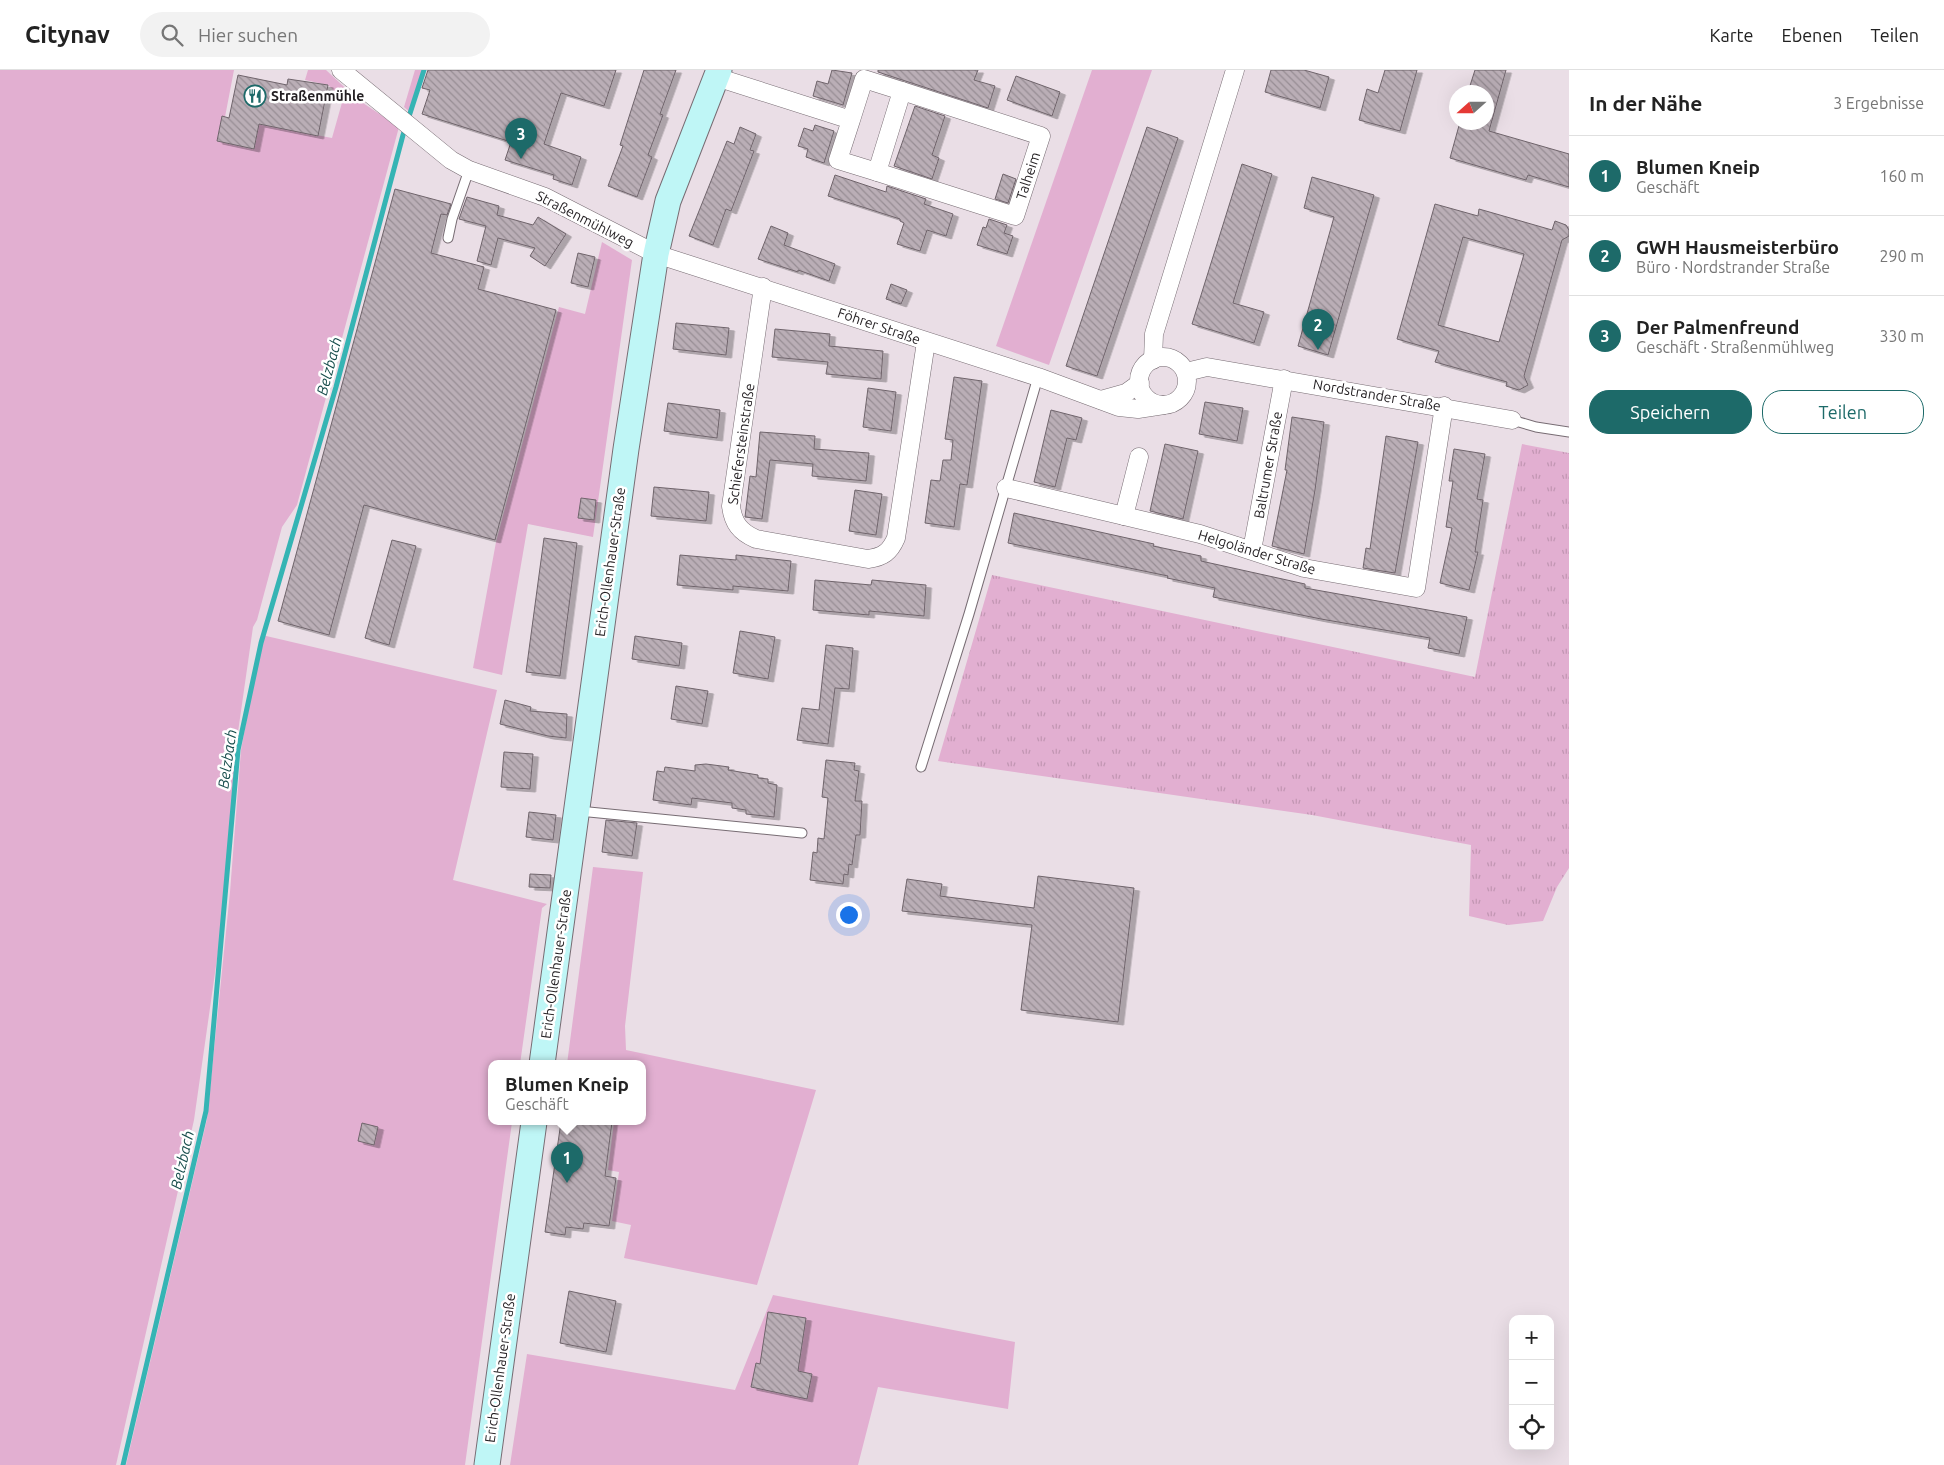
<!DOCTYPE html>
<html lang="de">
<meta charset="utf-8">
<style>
:root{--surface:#fff;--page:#f2f2f2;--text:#222;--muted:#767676;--line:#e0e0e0;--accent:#1d6a69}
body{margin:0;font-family:Ubuntu,sans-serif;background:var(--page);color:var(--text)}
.controls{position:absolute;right:15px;bottom:15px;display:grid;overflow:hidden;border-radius:10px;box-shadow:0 5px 20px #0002}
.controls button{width:45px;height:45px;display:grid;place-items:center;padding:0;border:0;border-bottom:1px solid var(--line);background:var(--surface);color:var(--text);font:25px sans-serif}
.compass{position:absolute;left:1449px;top:15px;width:45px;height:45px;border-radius:50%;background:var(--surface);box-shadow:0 5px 20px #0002;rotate:249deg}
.you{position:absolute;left:848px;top:844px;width:18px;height:18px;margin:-12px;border:4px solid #fff;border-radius:50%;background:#1a73e8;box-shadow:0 0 0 8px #1a73e833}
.badge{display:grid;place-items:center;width:32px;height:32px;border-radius:50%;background:var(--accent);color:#fff;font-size:16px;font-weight:700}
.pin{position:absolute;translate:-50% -41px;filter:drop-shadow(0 1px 2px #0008)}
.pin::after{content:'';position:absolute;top:26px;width:18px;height:15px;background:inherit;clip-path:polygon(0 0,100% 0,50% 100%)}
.popup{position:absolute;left:488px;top:990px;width:158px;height:65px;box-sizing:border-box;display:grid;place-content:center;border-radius:10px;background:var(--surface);filter:drop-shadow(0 1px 4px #0005);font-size:16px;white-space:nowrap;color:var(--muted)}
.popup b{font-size:19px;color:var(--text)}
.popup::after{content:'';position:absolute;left:50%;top:100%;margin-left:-10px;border:10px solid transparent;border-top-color:var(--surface)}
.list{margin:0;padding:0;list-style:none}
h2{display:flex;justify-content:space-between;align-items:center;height:65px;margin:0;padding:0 20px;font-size:21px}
h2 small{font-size:16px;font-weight:400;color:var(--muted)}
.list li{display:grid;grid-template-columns:32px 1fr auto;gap:15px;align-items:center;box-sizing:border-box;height:80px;padding:0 20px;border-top:1px solid var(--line)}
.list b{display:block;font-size:19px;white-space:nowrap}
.list p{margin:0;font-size:16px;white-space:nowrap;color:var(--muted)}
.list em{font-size:16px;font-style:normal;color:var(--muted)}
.actions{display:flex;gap:10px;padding:15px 20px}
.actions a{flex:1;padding:11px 0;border:1px solid var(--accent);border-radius:20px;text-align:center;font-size:18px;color:var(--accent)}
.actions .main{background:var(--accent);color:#fff}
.icon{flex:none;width:28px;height:28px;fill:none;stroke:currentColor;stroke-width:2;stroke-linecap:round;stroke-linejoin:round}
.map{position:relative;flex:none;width:1569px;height:1395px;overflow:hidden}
header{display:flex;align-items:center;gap:30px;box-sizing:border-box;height:70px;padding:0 25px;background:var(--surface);border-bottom:1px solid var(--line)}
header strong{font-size:24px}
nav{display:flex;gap:28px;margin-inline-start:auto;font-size:18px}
.search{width:350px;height:45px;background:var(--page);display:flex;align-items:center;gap:12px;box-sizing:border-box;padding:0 18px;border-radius:28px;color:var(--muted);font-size:19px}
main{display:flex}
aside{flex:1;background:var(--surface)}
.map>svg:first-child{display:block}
.green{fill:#e2afd1}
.park{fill:url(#park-tufts)}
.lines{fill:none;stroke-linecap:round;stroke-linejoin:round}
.stream{stroke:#35b4b4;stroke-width:5}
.building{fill:url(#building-back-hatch);stroke:#6f646b;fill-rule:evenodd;filter:url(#shadow)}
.lane-casing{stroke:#776c73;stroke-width:11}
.street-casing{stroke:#776c73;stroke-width:19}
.secondary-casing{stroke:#776c73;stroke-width:27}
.lane{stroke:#fff;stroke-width:9}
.street{stroke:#fff;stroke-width:18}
.secondary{stroke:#bff6f6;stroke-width:25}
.labels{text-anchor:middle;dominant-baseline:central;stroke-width:5;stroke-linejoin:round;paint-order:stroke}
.poi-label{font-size:14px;font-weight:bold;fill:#221e21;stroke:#fff;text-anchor:start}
.street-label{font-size:14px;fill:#221e21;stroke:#fff}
.water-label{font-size:15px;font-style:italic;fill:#174d4c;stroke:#fff}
</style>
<header>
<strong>Citynav</strong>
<div class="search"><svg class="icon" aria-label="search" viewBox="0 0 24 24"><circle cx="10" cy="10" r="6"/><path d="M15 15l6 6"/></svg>Hier suchen</div>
<nav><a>Karte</a><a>Ebenen</a><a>Teilen</a></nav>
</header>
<main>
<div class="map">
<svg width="1569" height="1395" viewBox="0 0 1569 1395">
<defs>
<pattern id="park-tufts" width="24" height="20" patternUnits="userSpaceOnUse" patternTransform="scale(1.25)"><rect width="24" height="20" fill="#e2afd1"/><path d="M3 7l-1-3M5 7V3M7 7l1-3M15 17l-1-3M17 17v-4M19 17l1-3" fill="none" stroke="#c296b3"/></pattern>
<pattern id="building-back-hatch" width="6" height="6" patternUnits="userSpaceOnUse" patternTransform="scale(1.25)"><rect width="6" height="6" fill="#baaeb6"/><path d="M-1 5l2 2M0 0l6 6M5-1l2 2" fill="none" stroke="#978d94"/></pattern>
<filter id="shadow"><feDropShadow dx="5.5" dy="3" stdDeviation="0" flood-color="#0004"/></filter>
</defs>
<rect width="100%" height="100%" fill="#eadee6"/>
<g class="green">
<path d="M0,0h234l-9,47h-3l-5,24 36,8 6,-25 73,14 11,-39 -15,-14 -23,-5 3,-10h18l31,29 42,28 -102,378 -15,22 -25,93 -4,7 -17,119 -14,178 -28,196 -78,345h-116z"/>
<path d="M415,0h10l-13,44 -8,-7z"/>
<path d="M1092,0h60l-103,295 -53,-19z"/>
<path d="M602,172l30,18 -39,277 -65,-13 -26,151 -29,-7 23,-126 63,-235 26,7z"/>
<path d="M262,565l235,55 -44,190 94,24 -5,4 -22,156h-28v58h20l-47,343h-339l81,-346 23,-227 11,-142z"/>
<path d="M593,797l50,5 -18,154 1,24 190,40 -59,195 -133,-27 7,-33 -19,-4 7,-49 -11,-2 6,-48h28v-58h-75z"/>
<path d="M773,1225l242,47 -7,67 -130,-22 -20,78h-348l17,-111 208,36z"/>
</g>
<path class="park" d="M1522,374l47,9v415l-12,19 -14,34 -35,4 -39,-9 2,-71 -159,-30 -374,-54 54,-186 483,102z"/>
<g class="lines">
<path class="stream" d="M123,1395l83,-354 32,-361 23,-107 75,-256 67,-252 21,-65"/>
</g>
<g class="building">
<path d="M428,0h188l-12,36 -43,-13 -17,51 37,13 -9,28 -19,-6 1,-4 -49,-15 6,-18 -89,-28 8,-24 -8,-2z"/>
<path d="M644,0h32l-16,44 3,1 -15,40 4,2 -15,40 -29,-11 15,-40 -3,-1z"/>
<path d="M832,0l20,3 -9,32 -30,-9 4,-15 11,3z"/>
<path d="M878,0h100l-4,10 21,6 -7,22 -110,-36z"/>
<path d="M1271,0h33l25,7 -9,31 -55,-16z"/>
<path d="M1385,0h32l-17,61 -41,-11 8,-31 11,4z"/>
<path d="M1475,0h31l-17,61 80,23v33l-41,-12 -2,5 -76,-22 10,-36h26v-30h-18z"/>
<path d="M238,5l49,10 1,-6 40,6 -10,51 -59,-12 -5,25 -37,-8 5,-25 7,2z"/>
<path d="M1016,6l44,16 -8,24 -45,-16z"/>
<path d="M915,36l30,10 -13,39 7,3 -7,21 -38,-13z"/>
<path d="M815,55l19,6 -10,32 -18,-6 2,-8 -10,-3 6,-18 9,3z"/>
<path d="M740,57l16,7 -6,16 4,1 -23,60 -5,-2 -13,36 -24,-9 38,-95 7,3z"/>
<path d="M1147,57l31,11 -81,238 -31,-10z"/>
<path d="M1242,94l30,10 -39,129 31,9 -10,31 -62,-19z"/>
<path d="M1003,104l13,5 -8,24 -13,-4z"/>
<path d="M835,105l51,17 1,-6 39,13 -2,5 29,10 -7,22 -19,-6 -7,21 -23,-7 7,-21 -4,-2v-2l-72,-23z"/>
<path d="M1312,107l62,18 -46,160 -30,-9 36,-129 -30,-9z"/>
<path d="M395,119l56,15 -4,11 -6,-1 -10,39 53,14 -6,22 78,21 -61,230 -131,-35 -35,130 -51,-14z"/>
<path d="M467,127l32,9 -2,9 36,10 5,-8 28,17 -21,32 -15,-10 5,-8 -37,-10 -7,27 -14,-4 9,-35 -27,-7z"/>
<path d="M1435,134l43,12 1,-7 73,21 3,-9 11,4 3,5v6l-7,4 -38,136 4,9 -9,5 -13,-4 1,-4 -72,-20 4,-11 -42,-12zM1463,167l61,17 -25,88 -61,-17z"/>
<path d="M989,149l18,6 -3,8 9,3 -6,18 -30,-9 6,-18 3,1z"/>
<path d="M771,156l17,7 -4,12 51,19 -6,17 -31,-11v2l-40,-13z"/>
<path d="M578,183l17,4 -7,30 -17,-4z"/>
<path d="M891,214l16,6 -6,14 -15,-5z"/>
<path d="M676,253l53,5 -3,27 -53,-6z"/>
<path d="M775,259l55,5 -1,12 54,5 -2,28 -55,-5 2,-12 -56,-5z"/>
<path d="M954,307l28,4 -15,104 -7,-1 -6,43 -29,-4 6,-43 9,1 3,-21h8l2,-20 -8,-1z"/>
<path d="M868,318l28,4 -5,39 -28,-4z"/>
<path d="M1205,332l38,6 -6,33 -38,-7z"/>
<path d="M668,333l52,7 -3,28 -53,-7z"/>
<path d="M1051,340l31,8 -6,22 -9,-2 -12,49 -21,-5z"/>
<path d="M1292,347l32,5 -9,68 -11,64 -32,-8 15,-76h-2z"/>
<path d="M760,362l55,4 -1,13 55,4 -3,28 -54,-5 1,-12 -43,-4 -8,59 -17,-2 5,-41 6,1z"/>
<path d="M1386,366l32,6 -23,131 -32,-5 3,-20 4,1z"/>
<path d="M1165,374l33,7 -15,68 -33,-8z"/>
<path d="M1454,379l31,5 -8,45 6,1 -8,52h3l-9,38 -29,-7 12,-55 -6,-1 7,-46h-4z"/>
<path d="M654,417l55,5 -3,29 -55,-5z"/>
<path d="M855,420l27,4 -6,41 -27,-4z"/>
<path d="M581,428l15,2 -2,20 -16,-2z"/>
<path d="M1014,443l140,31 -1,2 48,10v5l104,23v4l162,29 -8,37 -31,-6 2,-10 -109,-19 -108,-22 2,-9 -48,-10 1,-2 -160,-33z"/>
<path d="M544,468l33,5 -17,133 -34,-4z"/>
<path d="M392,470l24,6 -27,99 -24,-7z"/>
<path d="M680,485l56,5v-5l55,6 -3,30 -55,-5v4l-56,-5z"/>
<path d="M815,510l56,5 1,-5 54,5 -2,31 -55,-5v4l-56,-5z"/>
<path d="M740,561l35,6 -7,42 -35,-6z"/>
<path d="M635,566l47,7 -3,23 -47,-7z"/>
<path d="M826,575l27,3 -4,41 -14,-1 -7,56 -31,-4 5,-32 17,2z"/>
<path d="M676,616l32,5 -6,33 -31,-5z"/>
<path d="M505,630l26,7 -1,4 37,3 -1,24 -18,-2 -48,-12z"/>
<path d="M504,682l29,2 -3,35 -29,-2z"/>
<path d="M826,690l29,3 -1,7 5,1 -4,30h7l-2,34h-4l-4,30 -3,-1 -1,11 -4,-1 -1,10 -33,-4 3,-28 4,1 1,-15 6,1 4,-41 -6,-1z"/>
<path d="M706,694l23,3 -1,3 30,5v3l10,1v4l9,2 -3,32 -28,-3v-4l-14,-2v-5l-40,-5 -1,7 -38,-5 4,-29 7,1 1,-5 30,4v-6z"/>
<path d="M529,742l27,3 -3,25 -27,-3z"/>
<path d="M606,750l31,3 -5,33 -30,-4z"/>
<path d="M530,804l21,1 -1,13 -21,-1z"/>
<path d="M1038,806l96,12 -16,134 -97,-12 11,-85 -130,-14 5,-32 35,5 -2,12 94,12z"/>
<path d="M561,1052h51l-7,54 11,2 -7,48 -25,-3 -1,6 -17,-2 -1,8 -20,-3z"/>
<path d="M362,1053l16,4 -4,18 -16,-4z"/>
<path d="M569,1221l47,10 -10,51 -46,-9z"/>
<path d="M768,1242l38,6 -8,53 14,3 -5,25 -56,-12 5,-24 4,1z"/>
</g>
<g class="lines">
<g class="lane-casing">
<g id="lane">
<path d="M448,168l4,-19 17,-49"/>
<path d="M1512,350l24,7 33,5"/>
<path d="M921,697l48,-153 69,-237"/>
<path d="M579,741l223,22"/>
</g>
</g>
<g class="street-casing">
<g id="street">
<path d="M341,0l110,90 18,10 76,27 111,57 382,123 81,30 19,2 26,-4"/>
<path d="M716,7l135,43 13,-41 38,12 -25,81 -39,-12 13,-40"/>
<path d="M877,102l138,44 26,-80 -139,-45"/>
<path d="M763,217l-32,219c2,17 9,26 25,33l112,20c15,-2 22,-7 28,-21l30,-196"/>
<circle cx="1163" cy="311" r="24"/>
<path d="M1153,290l1,-26 81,-264"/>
<path d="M1186,302l21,-5 305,53"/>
<path d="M1101,330l25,-7 14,-10"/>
<path d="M1006,418l194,46 104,34 112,20 28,-182"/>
<path d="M1124,446l15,-59"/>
<path d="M1252,480l32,-171"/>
</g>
</g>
<g class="secondary-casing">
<g id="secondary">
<path d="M542,994l84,-615 30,-195 12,-53 51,-131"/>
<path d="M487,1395l47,-343"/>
</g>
</g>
<use href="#lane" class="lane"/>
<use href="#street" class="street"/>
<use href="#secondary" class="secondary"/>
</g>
<defs>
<g id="restaurant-ring" transform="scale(1.125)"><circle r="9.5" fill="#fff" stroke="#1d6a69" stroke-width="1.5"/><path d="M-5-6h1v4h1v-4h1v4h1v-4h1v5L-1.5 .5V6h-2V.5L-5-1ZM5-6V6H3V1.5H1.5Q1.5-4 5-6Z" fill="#1d6a69"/></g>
</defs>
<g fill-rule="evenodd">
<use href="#restaurant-ring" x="255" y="26"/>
</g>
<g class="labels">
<g class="poi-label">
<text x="271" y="26">Straßenmühle</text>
</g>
<g class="street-label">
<text transform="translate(1028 106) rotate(-72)">Talheim</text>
<text transform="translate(585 149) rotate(27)">Straßenmühlweg</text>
<text transform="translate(879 256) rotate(19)">Föhrer Straße</text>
<text transform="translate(1377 325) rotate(10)">Nordstrander Straße</text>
<text transform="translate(741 374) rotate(-82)">Schiefersteinstraße</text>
<text transform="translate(1268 395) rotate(-80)">Baltrumer Straße</text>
<text transform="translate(1257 482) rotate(17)">Helgoländer Straße</text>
<text transform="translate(610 492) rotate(-82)">Erich-Ollenhauer-Straße</text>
<text transform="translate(556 894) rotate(-82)">Erich-Ollenhauer-Straße</text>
<text transform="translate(500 1298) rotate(-82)">Erich-Ollenhauer-Straße</text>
</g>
<g class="water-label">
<text transform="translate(329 296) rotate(-75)">Belzbach</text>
<text transform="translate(227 689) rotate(-82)">Belzbach</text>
<text transform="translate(182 1090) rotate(-77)">Belzbach</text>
</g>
</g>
</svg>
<div class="controls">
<button>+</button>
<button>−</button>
<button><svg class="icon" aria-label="locate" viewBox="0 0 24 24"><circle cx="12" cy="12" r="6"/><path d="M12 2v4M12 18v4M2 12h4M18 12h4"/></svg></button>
</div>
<svg class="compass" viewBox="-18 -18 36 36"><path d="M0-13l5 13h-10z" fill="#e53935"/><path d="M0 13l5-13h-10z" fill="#767676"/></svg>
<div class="you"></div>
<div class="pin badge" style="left:567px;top:1113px">1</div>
<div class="popup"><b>Blumen Kneip</b>Geschäft</div>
<div class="pin badge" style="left:1318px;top:280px">2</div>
<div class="pin badge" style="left:521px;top:89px">3</div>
</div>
<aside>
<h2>In der Nähe<small>3 Ergebnisse</small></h2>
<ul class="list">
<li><span class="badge">1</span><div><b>Blumen Kneip</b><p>Geschäft</p></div><em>160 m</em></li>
<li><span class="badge">2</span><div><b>GWH Hausmeisterbüro</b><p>Büro · Nordstrander Straße</p></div><em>290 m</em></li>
<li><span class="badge">3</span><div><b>Der Palmenfreund</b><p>Geschäft · Straßenmühlweg</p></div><em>330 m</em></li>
</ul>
<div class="actions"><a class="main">Speichern</a><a>Teilen</a></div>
</aside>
</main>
